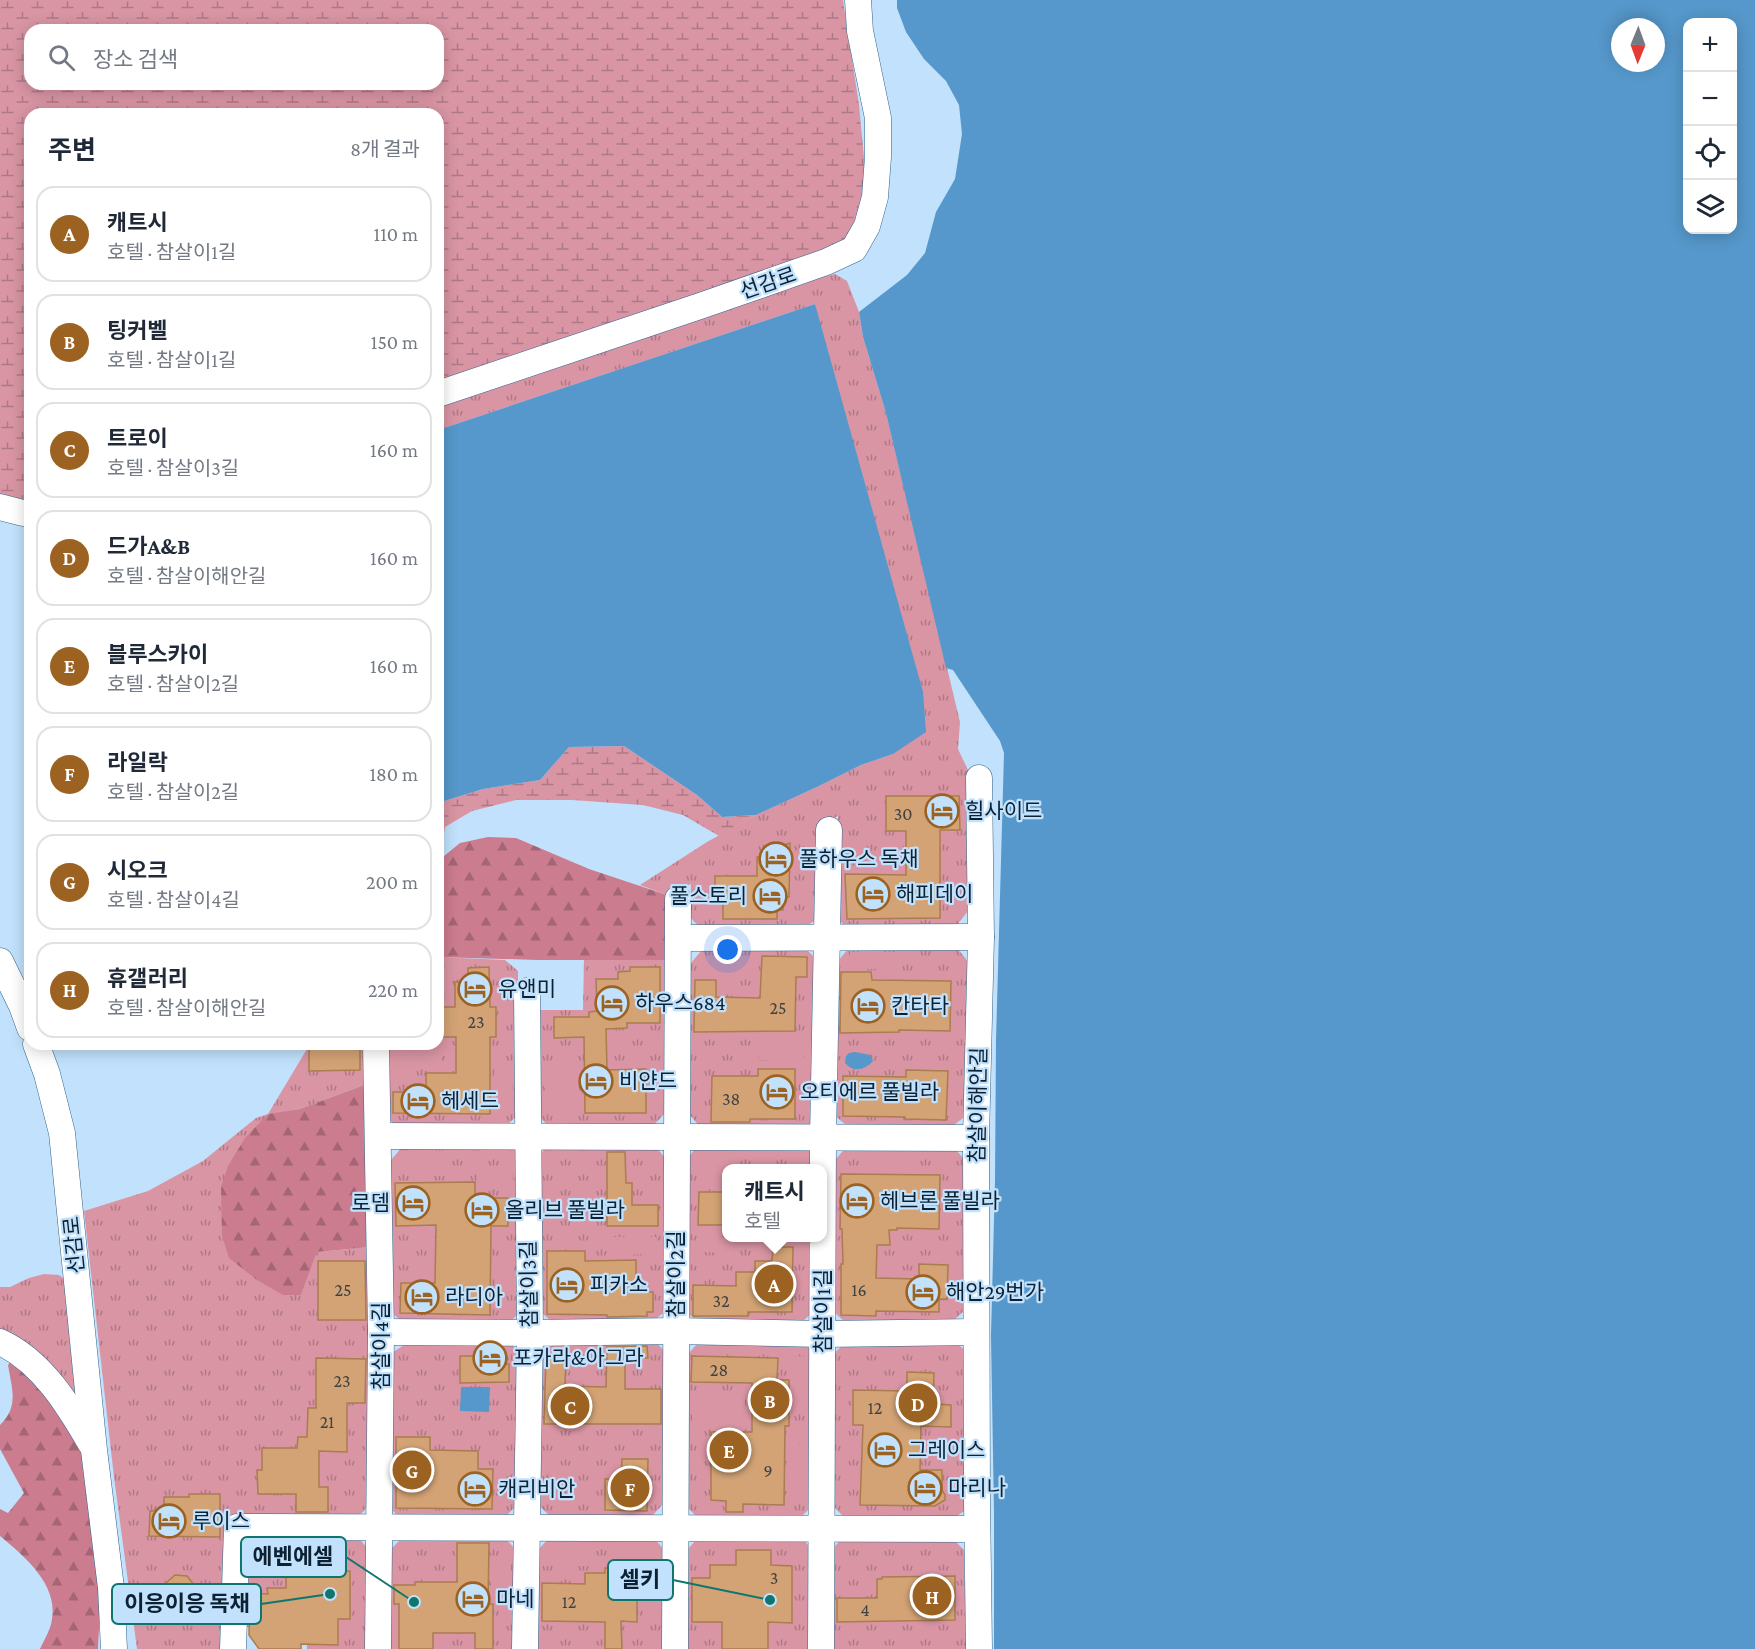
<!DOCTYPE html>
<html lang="ko">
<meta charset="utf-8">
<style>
:root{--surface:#fff;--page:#f2f2f3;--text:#1f2937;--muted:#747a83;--line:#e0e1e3;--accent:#9c6221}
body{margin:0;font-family:"Crimson Pro","Noto Sans KR",serif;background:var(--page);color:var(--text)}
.controls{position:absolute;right:18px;top:18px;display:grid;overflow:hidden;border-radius:12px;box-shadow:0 3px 15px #0003}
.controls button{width:54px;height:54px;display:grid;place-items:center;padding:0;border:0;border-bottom:2px solid var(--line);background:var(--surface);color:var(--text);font:30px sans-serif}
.compass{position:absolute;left:1611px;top:18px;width:54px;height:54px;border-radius:50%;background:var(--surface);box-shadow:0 3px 15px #0003;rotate:181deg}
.you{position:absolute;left:728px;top:950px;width:21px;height:21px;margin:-15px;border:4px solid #fff;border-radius:50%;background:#1a73e8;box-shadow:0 0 0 9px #1a73e833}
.badge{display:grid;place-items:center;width:39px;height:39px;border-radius:50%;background:var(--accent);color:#fff;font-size:20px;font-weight:700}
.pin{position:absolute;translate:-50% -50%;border:3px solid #fff;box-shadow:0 2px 6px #0006}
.popup{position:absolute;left:722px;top:1164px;width:105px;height:78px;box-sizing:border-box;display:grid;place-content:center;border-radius:12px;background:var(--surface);filter:drop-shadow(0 2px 4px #0005);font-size:20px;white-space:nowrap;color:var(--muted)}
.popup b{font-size:22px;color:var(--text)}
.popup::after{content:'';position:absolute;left:50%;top:100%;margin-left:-12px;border:12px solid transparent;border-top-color:var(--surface)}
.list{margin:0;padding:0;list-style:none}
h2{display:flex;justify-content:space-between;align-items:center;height:78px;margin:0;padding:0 24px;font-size:26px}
h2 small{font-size:20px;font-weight:400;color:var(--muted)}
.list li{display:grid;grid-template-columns:39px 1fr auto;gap:18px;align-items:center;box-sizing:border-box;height:96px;margin:0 12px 12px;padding:0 12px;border:2px solid var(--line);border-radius:18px}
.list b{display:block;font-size:22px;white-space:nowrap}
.list p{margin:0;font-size:20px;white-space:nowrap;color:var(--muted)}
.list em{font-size:20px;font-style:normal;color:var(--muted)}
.icon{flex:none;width:33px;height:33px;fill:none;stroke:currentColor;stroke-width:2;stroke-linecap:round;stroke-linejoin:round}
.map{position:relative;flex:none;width:1755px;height:1649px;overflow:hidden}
.search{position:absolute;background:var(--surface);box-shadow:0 3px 15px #0003;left:24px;top:24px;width:420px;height:66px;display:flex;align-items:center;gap:15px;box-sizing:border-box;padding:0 21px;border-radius:18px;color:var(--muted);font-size:22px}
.panel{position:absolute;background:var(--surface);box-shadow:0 3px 15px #0003;left:24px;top:108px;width:420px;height:942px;border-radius:18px}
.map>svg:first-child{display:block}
.grass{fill:url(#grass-tufts)}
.forest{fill:url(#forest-firs)}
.wetland{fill:url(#wetland-marsh);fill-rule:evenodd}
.pitch{fill:#d995a4}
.water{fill:#5698cb;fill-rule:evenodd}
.building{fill:#d3a375;stroke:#aa7c4f;stroke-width:1.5}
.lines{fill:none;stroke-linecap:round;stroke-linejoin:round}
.minor-casing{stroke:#30638a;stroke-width:27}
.minor{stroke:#fff;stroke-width:26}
.labels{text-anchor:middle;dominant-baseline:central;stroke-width:4.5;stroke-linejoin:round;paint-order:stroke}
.number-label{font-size:18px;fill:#3e4243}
.street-label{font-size:21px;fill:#0c2132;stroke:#c1e1fc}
.poi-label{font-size:21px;fill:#0c2132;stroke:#c1e1fc;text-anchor:start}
.leader{fill:none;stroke:#0f766e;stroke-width:2}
.callout-dot{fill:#0f766e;stroke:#c1e1fc;stroke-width:2}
.callout{fill:#c1e1fc;stroke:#0f766e;stroke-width:2}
.callout-label{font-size:22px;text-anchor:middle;font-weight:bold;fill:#0c2132}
</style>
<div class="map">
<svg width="1755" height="1649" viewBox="0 0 1755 1649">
<defs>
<pattern id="grass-tufts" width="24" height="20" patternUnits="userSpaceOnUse" patternTransform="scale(1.5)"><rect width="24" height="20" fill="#d995a4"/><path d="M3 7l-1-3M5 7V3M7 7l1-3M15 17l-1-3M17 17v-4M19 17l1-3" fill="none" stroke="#ae7986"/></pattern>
<pattern id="forest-firs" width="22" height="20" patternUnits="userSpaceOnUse" patternTransform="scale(1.5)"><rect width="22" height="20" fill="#cc7c8f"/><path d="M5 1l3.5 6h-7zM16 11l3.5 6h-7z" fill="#a46575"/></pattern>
<pattern id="wetland-marsh" width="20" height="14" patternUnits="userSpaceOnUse" patternTransform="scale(1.5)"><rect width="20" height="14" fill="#d995a4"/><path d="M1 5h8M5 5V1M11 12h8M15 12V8" fill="none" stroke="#ae7986"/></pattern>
</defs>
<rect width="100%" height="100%" fill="#c1e1fc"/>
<g class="grass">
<path d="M835,274l12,7 12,31 4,25 23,76 74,309 -2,27 10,21v141l-11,14 -110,3 -10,-10 1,-102 -20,10 1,91 -13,10 -105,2 -11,-12 1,-33 -24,11 -27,-10 67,-43 49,-27 63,-29 42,-21 32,-11 -78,-450 -377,126v-29l375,-122z"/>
<path d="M805,948l13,13 -1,156 -11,11h-105l-12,-14 2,-151 11,-13z"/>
<path d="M849,948l109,1 11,14 -2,152 -13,10h-108l-12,-10 3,-153z"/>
<path d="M438,957l67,3 13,11v144l-14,13 -108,-1 -11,-13 -1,-70h54z"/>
<path d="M584,960h81l1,152 -13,14 -103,2 -13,-14v-104h46z"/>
<path d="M310,1044h53l1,41 -64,24 -32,6 33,179 16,-42 53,-5 -1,256 -5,8 -6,5 -131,-1 -3,134h-87l-23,-172 -30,-266 64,-20 55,-30 53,-43 12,-4z"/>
<path d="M549,1144l105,1 14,16 -1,149 -14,11 -100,2 -14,-13 -4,-150z"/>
<path d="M511,1145l10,14 1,151 -12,12h-108l-12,-11 1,-151 12,-14z"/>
<path d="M698,1145h107l12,14v9h-91v70h90l-1,72 -13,12 -105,-1 -12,-10 2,-152z"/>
<path d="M848,1145l106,3 14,15 -3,147 -14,13 -104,1 -13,-12 2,-153z"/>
<path d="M44,1274l15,1 7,5 13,131 -79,-79v-45h10l19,-9z"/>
<path d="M850,1339l102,1 14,11v159l-17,11h-101l-16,-16 1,-151z"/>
<path d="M508,1340l12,14 -1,149 -14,14 -105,1 -11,-11 4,-155 16,-10z"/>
<path d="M654,1340l12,13 -1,149 -13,14h-102l-15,-14 4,-151 16,-10z"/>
<path d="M803,1342l12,13 -2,150 -13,13 -101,1 -15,-15 4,-150 9,-10z"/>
<path d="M356,1535l14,16v98h-63v-21l-67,-1v-76l14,-15z"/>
<path d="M845,1536l107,2 12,12 2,99h-137l2,-99z"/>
<path d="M403,1537l102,1 11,12v99h-126v-99z"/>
<path d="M550,1537l104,1 11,13v98h-128v-98z"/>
<path d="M699,1537l103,1 12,14v97h-127l-2,-97z"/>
</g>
<g class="forest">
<path d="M488,837l28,1 73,31 78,26 -2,65h-128l-99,-3v-96l22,-18z"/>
<path d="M364,1085l6,162 -53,5 -16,43h-18l-26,-15 -28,-22 -7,-22 -1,-49 7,-21 17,-28 23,-24 32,-5z"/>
<path d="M14,1357l12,9 61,85 14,134 -3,64h-58c4,-9 11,-20 12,-30 6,-35 -28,-63 -52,-83v-27l8,4 16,-20 -24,-44v-24c19,-18 12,-36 8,-60z"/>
</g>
<g class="wetland">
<path d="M0,0h843l16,105 7,74 -5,36 -9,19 -15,14 -399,137v-271h-408v388l-12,-1 -18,-6zM30,30h408v54h-408z"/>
<path d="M624,746l73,49 25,22 34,-2 -37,21 -36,-21 -40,-10 -71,-5h-56l-44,11 -27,16 -4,30 -3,4v-58l45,-14 57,-9 29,-33z"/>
</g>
<g class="pitch">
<rect x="850" y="952" width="48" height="17"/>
<path d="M749,956v19l-42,1 -1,-19z"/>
<path d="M759,1039h45v22l-45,-1z"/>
<rect x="395" y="1049" width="46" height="20"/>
<rect x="545" y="1066" width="28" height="47"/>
<path d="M494,1071h18v31l-19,1z"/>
<rect x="699" y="1154" width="19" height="34"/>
<path d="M880,1156h17l-1,42 -17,-1z"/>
<path d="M446,1157v19h-39v-18z"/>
<path d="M478,1170l34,1v18h-34z"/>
<path d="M700,1236l40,2v15l-40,-1z"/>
<path d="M614,1237h42v17l-41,1z"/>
<rect x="495" y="1256" width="19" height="39"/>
<path d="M792,1356l20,1 -1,42h-19z"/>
<rect x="692" y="1399" width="53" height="28"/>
<path d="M789,1445h20l-1,43h-19z"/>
<path d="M607,1543l44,1v19h-44z"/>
<path d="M546,1546l44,1v19h-44z"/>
<path d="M491,1559h20l-1,38h-19z"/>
</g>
<g class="water">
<path d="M897,0h858v1649h-761v-136l-3,-177 4,-156 1,-140 8,-287 -4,-12 -47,-71 -7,-2 -60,-255 -23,-76 -4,-25 48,-37 18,-22 11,-41 19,-33 7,-45 -3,-29 -13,-24 -22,-22 -18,-27 -9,-24zM1732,22v208h-44v-208zM1620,27h36v36h-36z"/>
<path d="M815,304l108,388 3,40 -33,22 -32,11 -42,21 -63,29 -34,2 -25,-22 -73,-49 -55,1 -29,33 -57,9 -45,14v-373z"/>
<path d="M855,1052l15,3 3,6c-8,9 -20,12 -28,2l1,-7 3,-3z"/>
<path d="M461,1387h29l-1,25 -29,-1z"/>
</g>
<g class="building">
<path d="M886,796h73l1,34h-20v88l-93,1 -2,-45 61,1v-44h-20z"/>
<path d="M790,843l-1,54h-6v13h-6v9h-54v-21h-8v-22h42v-19h12v-7z"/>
<path d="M762,956l45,1v20h-11l-1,54 -101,1 1,-52h21v17l44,1z"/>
<path d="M489,967l1,40h6v30h-6v77l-97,-1v-21h33v-19h30v-36h-18v-30h17v-25h13v-14z"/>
<path d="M630,967h30v56h-33v5l-21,1 1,41 39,-1v44h-61l-1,-76 -30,1v-21h35v-5l8,-1 -1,-32h22v-7l12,-1z"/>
<path d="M841,972h30l1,8 79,1 -1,50 -51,-1v2l-59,1z"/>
<path d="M327,1044h33v26l-51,1v-25h18z"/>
<path d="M758,1069h37v50h-45v3h-39l1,-46h46z"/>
<path d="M906,1070l42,1 -2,49 -41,-1v-2l-62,-1v-40l63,1z"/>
<path d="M607,1152h18l1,31h6v22h26v21h-51z"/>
<path d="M841,1174l99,1 -1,54 -42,-1v2h-8l1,15h-13l-1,33 43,1v-15l29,1 -1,34h-8v13l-63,-1v5l-35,-1v-51h2l-1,-35h-2z"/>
<path d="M475,1182v16h33v28h-17l-1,89 -90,-2 1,-30h34l1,-58 -40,1 -1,-43z"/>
<path d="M699,1192h27v33h-28z"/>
<path d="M773,1247h20l-1,65h-44v4h-55v-31l43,1v-14h19v-11h17z"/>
<path d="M547,1251h38v10l51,-1v32h17v20h-6v4l-40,1v-2l-60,-1z"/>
<path d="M318,1261h47l1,59h-48z"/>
<path d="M647,1346l1,12h-23v31h36v35h-117l2,-67h20l-1,29 41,1 1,-40z"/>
<path d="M481,1348h22v16h6v18l-49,1v-27h21z"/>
<path d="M692,1356l86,2 -1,22h12v46h-4l-1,79 -41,-1v8h-17v-11l-15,-1v-68h41v-49l-61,-1z"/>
<path d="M316,1358l50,1 -1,44h-18v49l-28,-1v36h9v25h-32v-18h-38l-1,-24h5v-22h35l1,-11h9l1,-29h8z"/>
<path d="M907,1372l27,1 -1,31 18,1v22l-30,-1 -1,44h22v20l3,5v5l-10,6 -75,-1 3,-80h-10v-35l54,1z"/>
<path d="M396,1437h34v13l48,1v18h15l-1,40 -96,-1z"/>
<path d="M622,1459h26l-1,52 -42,-1v-31h16z"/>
<path d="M189,1494h31v43l-71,-1 1,-25h14v-14h25z"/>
<path d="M457,1543h32l-1,61h5v45h-18v-16h-42v16h-34v-45h-5v-19h21v-3h42z"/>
<path d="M736,1550h35v15l21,1v57l-24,-1v27h-46v-27h-30v-44h18v-13h26z"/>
<path d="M286,1560h16v11h48v48h-12v26l-37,-1v5h-42l-10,-14 1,-42 18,1 -1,-6h19z"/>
<path d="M605,1568l32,1v53l-16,-1 1,28h-17v-27l-63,-1v-38l43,1v-11h20z"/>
<path d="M175,1575l12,1 12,15v3h12l-1,24 -44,-2 1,-34z"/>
<path d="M955,1576v44l-118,2v-24h40v-19h5v-2z"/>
</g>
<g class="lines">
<g class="minor-casing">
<g id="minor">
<path d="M438,394l265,-89 123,-43 28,-13 13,-23 8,-29 3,-40v-39l-18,-87 -2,-31"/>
<path d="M0,507l23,6h7"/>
<path d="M678,938l303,-1"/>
<path d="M0,961l22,45 8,22"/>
<path d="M36,1044l11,30 15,59 32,317 17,138 3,61"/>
<path d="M376,1044l5,288 -3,317"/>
<path d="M379,1136l597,2"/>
<path d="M381,1332l149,1 145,-2 148,3 153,-2"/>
<path d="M0,1342c42,19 69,64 91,102"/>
<path d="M233,1649l4,-122 740,2"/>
<path d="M525,1649l5,-316 -3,-342"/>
<path d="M675,1649l3,-750"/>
<path d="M821,1649l2,-512 6,-307"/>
<path d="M979,1649l-2,-149 -1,-362 5,-201 -2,-159"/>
</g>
</g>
<use href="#minor" class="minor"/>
</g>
<defs>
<g id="hotel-ring" transform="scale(1.725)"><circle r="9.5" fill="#c1e1fc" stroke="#9c6221" stroke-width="1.5"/><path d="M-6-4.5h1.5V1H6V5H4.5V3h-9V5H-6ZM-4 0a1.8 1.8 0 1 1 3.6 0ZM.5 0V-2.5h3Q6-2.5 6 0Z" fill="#9c6221"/></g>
</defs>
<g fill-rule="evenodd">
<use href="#hotel-ring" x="942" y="811"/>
<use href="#hotel-ring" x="776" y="859"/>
<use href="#hotel-ring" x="873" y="894"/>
<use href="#hotel-ring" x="770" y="896"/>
<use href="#hotel-ring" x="475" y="989"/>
<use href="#hotel-ring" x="612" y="1003"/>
<use href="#hotel-ring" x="868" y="1006"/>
<use href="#hotel-ring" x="596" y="1081"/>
<use href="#hotel-ring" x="777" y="1092"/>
<use href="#hotel-ring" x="418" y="1101"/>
<use href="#hotel-ring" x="857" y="1201"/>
<use href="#hotel-ring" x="413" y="1203"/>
<use href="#hotel-ring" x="482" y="1210"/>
<use href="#hotel-ring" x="567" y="1285"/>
<use href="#hotel-ring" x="923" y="1292"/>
<use href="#hotel-ring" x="422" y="1297"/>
<use href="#hotel-ring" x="490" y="1358"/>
<use href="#hotel-ring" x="885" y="1450"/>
<use href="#hotel-ring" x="925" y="1488"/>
<use href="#hotel-ring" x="475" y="1489"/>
<use href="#hotel-ring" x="169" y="1521"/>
<use href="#hotel-ring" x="473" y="1599"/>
</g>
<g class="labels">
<g class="number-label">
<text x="903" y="814">30</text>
<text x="778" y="1008">25</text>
<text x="476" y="1022">23</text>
<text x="731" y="1099">38</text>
<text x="343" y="1290">25</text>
<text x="859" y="1290">16</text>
<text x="721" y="1301">32</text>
<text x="719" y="1370">28</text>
<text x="342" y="1381">23</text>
<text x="875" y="1408">12</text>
<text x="327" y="1422">21</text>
<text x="768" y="1471">9</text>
<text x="774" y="1578">3</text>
<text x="569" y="1602">12</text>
<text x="865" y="1610">4</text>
</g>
<g class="street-label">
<text transform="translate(768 283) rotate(-19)">선감로</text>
<text transform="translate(978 1105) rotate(-89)">참살이해안길</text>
<text transform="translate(74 1245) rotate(-96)">선감로</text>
<text transform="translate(676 1274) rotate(-90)">참살이2길</text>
<text transform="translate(529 1284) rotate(-91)">참살이3길</text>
<text transform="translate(823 1311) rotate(-90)">참살이1길</text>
<text transform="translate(381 1346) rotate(-90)">참살이4길</text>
</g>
<g class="poi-label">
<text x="965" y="811">힐사이드</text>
<text x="799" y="859">풀하우스 독채</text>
<text x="896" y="894">해피데이</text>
<text x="747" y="896" text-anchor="end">풀스토리</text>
<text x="498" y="989">유앤미</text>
<text x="635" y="1003">하우스684</text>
<text x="891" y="1006">칸타타</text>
<text x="619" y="1081">비얀드</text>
<text x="800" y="1092">오티에르 풀빌라</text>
<text x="441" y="1101">헤세드</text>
<text x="880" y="1201">헤브론 풀빌라</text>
<text x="390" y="1203" text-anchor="end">로뎀</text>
<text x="505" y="1210">올리브 풀빌라</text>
<text x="590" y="1285">피카소</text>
<text x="946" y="1292">해안29번가</text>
<text x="445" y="1297">라디아</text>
<text x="513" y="1358">포카라&amp;아그라</text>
<text x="908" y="1450">그레이스</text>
<text x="948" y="1488">마리나</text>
<text x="498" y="1489">캐리비안</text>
<text x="192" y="1521">루이스</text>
<text x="496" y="1599">마네</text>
</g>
</g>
<path class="leader" d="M414 1602L346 1557M770 1600L673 1580M330 1594L261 1604"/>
<g class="callout-dot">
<circle cx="414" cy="1602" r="6"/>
<circle cx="770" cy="1600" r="6"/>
<circle cx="330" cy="1594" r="6"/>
</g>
<g class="callout">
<rect x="241" y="1537" width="105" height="40" rx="6"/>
<rect x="608" y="1560" width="65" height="40" rx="6"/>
<rect x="112" y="1584" width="149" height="40" rx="6"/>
</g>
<g class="callout-label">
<text x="293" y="1564">에벤에셀</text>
<text x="640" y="1587">셀키</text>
<text x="187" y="1611">이응이응 독채</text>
</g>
</svg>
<div class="controls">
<button>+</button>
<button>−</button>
<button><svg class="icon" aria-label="locate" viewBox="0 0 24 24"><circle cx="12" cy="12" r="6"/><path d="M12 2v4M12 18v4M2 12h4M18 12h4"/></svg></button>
<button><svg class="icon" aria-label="layers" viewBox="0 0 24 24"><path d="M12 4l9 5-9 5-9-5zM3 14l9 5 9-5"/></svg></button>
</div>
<svg class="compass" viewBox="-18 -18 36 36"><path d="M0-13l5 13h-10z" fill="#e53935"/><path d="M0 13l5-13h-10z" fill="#747a83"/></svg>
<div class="you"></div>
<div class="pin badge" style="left:774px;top:1284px">A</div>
<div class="popup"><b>캐트시</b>호텔</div>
<div class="pin badge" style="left:770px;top:1400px">B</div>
<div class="pin badge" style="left:570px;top:1406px">C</div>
<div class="pin badge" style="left:918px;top:1403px">D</div>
<div class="pin badge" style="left:729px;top:1450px">E</div>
<div class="pin badge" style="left:630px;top:1488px">F</div>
<div class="pin badge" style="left:412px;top:1470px">G</div>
<div class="pin badge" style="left:932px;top:1596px">H</div>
<div class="search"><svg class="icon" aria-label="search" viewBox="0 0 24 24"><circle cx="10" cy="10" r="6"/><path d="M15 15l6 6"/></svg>장소 검색</div>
<section class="panel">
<h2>주변<small>8개 결과</small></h2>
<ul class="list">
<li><span class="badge">A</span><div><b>캐트시</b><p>호텔 · 참살이1길</p></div><em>110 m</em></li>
<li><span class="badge">B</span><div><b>팅커벨</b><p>호텔 · 참살이1길</p></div><em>150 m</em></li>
<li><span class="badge">C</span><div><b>트로이</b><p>호텔 · 참살이3길</p></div><em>160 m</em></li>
<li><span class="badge">D</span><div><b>드가A&amp;B</b><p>호텔 · 참살이해안길</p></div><em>160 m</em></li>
<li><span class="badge">E</span><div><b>블루스카이</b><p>호텔 · 참살이2길</p></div><em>160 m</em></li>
<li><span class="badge">F</span><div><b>라일락</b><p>호텔 · 참살이2길</p></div><em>180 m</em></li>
<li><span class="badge">G</span><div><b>시오크</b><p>호텔 · 참살이4길</p></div><em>200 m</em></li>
<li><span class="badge">H</span><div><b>휴갤러리</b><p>호텔 · 참살이해안길</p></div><em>220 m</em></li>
</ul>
</section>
</div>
